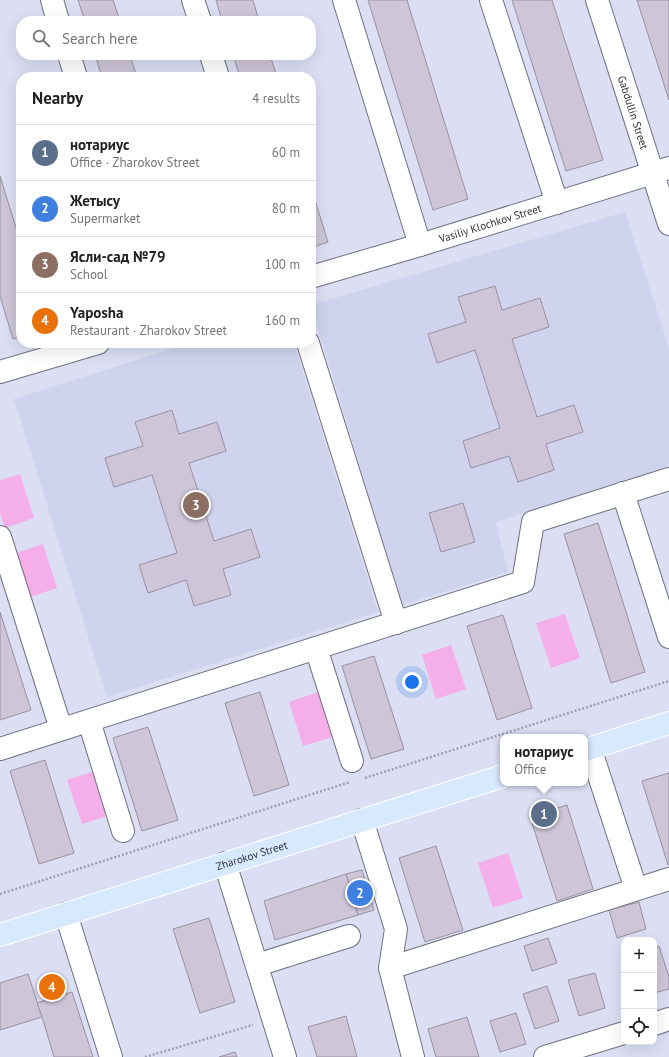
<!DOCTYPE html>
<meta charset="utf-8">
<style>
:root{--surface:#fff;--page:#f2f2f2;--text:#202124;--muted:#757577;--line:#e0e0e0;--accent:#db2777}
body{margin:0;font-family:"PT Sans",sans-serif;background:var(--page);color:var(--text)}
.controls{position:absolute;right:12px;bottom:12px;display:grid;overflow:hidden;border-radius:8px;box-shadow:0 4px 16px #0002}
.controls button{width:36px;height:36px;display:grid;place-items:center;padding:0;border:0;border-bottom:1px solid var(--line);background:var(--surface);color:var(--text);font:20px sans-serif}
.you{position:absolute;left:412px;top:682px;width:14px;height:14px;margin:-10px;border:3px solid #fff;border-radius:50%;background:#1a73e8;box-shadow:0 0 0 6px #1a73e833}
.badge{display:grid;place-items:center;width:26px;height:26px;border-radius:50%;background:var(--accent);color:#fff;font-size:13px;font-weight:700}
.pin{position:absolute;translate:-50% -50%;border:2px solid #fff;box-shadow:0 1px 4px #0006}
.popup{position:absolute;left:500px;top:734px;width:88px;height:52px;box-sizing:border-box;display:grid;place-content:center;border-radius:8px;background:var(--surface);filter:drop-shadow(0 1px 3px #0005);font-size:13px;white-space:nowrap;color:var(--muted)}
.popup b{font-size:15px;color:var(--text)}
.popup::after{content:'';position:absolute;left:50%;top:100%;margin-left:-8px;border:8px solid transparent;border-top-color:var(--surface)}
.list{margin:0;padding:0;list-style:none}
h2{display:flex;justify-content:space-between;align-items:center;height:52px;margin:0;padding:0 16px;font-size:17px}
h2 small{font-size:13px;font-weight:400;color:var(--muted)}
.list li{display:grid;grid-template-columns:26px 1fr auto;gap:12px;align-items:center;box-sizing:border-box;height:56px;padding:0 16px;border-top:1px solid var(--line)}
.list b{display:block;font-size:15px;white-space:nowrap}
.list p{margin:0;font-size:13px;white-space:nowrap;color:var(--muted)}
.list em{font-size:13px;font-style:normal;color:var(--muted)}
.icon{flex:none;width:22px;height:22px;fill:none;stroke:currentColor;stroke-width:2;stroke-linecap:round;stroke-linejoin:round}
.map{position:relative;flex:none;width:669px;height:1057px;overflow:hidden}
.search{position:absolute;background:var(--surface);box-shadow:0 4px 16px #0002;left:16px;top:16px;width:300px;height:44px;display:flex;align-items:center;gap:10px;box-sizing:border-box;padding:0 14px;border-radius:16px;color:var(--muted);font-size:15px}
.panel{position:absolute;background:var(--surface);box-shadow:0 4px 16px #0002;left:16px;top:72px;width:300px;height:276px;border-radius:16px}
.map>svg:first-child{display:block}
.built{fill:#cfd3ed}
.green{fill:#f4afea}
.building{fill:#cec6d8;stroke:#9891a2}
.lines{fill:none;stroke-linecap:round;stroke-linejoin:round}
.minor-casing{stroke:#6f7182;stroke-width:24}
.major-casing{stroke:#fff;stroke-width:24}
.path{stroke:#9da0af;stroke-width:2.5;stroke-dasharray:2 2;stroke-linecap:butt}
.minor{stroke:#fff;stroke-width:22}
.major{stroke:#d7e9fd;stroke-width:22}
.labels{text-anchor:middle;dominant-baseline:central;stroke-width:4;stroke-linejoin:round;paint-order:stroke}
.street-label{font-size:11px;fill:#303138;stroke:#eaedfc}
</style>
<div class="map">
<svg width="669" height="1057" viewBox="0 0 669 1057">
<rect width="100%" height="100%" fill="#dcdff3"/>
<g class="built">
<path d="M625,212l44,136v118l-173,56 12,50 -106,33 -91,-300z"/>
<path d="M190,343h104l84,269 -271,85 -93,-298z"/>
</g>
<g class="green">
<path d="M20,474l14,44 -29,10 -5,-14v-34z"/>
<path d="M43,544l14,44 -29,10 -15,-44z"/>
<path d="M565,614l15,44 -29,10 -15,-45z"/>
<path d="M451,645l15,44 -30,10 -14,-44z"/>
<path d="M318,692l15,45 -30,9 -14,-44z"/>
<path d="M97,770l14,45 -29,9 -15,-44z"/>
<path d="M508,853l15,45 -30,10 -15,-45z"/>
</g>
<g class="building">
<path d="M78,0h35l7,21h-35z"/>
<path d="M216,0h37l6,21h-37z"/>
<path d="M368,0h39l61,199 -35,11z"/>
<path d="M512,0h40l51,160 -37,11z"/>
<path d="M637,0h32v100z"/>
<path d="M95,55h35l7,22h-35z"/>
<path d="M233,55h37l7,22h-37z"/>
<path d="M0,176l21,68v93l-8,2 -13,-43z"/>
<path d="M311,187l17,55 -17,6z"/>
<path d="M495,286l7,24 38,-12 9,29 -37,12 25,78 37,-12 9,27 -37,12 8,26 -36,12 -9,-26 -38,12 -8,-27 37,-13 -25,-78 -38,13 -9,-29 38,-12 -8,-25z"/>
<path d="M172,410l7,24 38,-12 9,29 -37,12 25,78 37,-12 9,28 -37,12 8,26 -37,11 -8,-26 -38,13 -9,-28 38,-12 -25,-78 -38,12 -9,-29 38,-12 -8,-24z"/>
<path d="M463,503l12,39 -34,10 -12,-39z"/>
<path d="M598,523l47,149 -34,11 -47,-149z"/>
<path d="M0,612l31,98 -31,10z"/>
<path d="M503,615l29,93 -35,12 -30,-94z"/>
<path d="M374,656l30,93 -33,10 -29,-93z"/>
<path d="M260,692l29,93 -35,11 -29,-93z"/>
<path d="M148,727l30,93 -36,11 -29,-93z"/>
<path d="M45,760l29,93 -35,11 -29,-93z"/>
<path d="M669,773v92h-1l-26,-84z"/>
<path d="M567,805l26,84 -36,12 -27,-84z"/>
<path d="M436,846l27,84 -38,12 -26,-84z"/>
<path d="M362,870l12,40 -16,5 -12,-41z"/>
<path d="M346,874l12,41 -83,25 -11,-39z"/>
<path d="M639,902l7,27 -29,9 -8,-28z"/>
<path d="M209,918l26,84 -35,11 -27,-84z"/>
<path d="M548,938l9,25 -25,8 -8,-25z"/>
<path d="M659,946l10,31v12l-15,4v-45z"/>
<path d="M595,973l10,35 -26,8 -11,-36z"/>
<path d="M28,974l14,43 -42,13v-47z"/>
<path d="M547,986l12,35 -24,8 -12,-35z"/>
<path d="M72,992l21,65h-39l-12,-40 -5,-14z"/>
<path d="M516,1013l10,31 -26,8 -10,-31z"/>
<path d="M346,1016l11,41h-40l-9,-30z"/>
<path d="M467,1017l12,40h-43l-8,-28z"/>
<path d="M235,1052l2,5h-18z"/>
</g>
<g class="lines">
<g class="minor-casing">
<g id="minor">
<path d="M52,0l6,21"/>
<path d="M193,0l7,21"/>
<path d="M344,0l76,245"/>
<path d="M491,0l66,203"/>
<path id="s1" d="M597,0l72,224"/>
<path d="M69,55l7,22"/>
<path d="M211,55l7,22"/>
<path id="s2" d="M311,277l109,-32 249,-77"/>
<path d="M308,343l88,280"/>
<path d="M0,372l98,-29"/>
<path d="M623,493l46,144"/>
<path d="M0,537l61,192"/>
<path d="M316,648l36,113"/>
<path d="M89,721l34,110"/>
<path d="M590,748l46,141"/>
<path d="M0,749l523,-167 10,-60 136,-43"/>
<path d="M362,820l34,109 -6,39 23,89"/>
<path d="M225,863l60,194"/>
<path d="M66,914l45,143"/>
<path d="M257,965l92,-29"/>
<path d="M390,968l279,-89"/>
<path d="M654,1024l15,-5"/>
<path d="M545,1057l79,-24"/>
</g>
</g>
<g class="major-casing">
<g id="major">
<path d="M585,750l84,-27"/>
<path id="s3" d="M0,935l503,-159"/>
</g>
</g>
<g class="path">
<path d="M365,778l304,-97"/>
<path d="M0,894l350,-112"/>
<path d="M145,1057l108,-32"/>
</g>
<use href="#minor" class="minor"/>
<use href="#major" class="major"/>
</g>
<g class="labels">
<g class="street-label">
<text stroke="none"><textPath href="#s1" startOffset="118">Gabdullin Street</textPath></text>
<text stroke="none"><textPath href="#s2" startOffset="187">Vasiliy Klochkov Street</textPath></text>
<text stroke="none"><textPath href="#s3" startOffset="264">Zharokov Street</textPath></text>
</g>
</g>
</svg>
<div class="controls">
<button>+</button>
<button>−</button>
<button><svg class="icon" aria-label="locate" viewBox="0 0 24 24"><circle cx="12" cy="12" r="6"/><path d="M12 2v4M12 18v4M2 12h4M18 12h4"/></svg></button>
</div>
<div class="you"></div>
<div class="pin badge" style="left:544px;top:814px;background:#5c6f8a">1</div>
<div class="popup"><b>нотариус</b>Office</div>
<div class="pin badge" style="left:360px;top:893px;background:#3f7fe0">2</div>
<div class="pin badge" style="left:196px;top:505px;background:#8d6e63">3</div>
<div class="pin badge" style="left:52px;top:987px;background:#e8710a">4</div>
<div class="search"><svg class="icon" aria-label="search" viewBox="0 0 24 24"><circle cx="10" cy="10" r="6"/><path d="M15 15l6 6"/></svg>Search here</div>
<section class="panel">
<h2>Nearby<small>4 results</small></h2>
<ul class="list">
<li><span class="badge" style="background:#5c6f8a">1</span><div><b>нотариус</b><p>Office · Zharokov Street</p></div><em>60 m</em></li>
<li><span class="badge" style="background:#3f7fe0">2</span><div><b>Жетысу</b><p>Supermarket</p></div><em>80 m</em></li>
<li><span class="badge" style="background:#8d6e63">3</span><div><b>Ясли-сад №79</b><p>School</p></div><em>100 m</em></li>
<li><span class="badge" style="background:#e8710a">4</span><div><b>Yaposha</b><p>Restaurant · Zharokov Street</p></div><em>160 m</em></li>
</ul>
</section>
</div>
